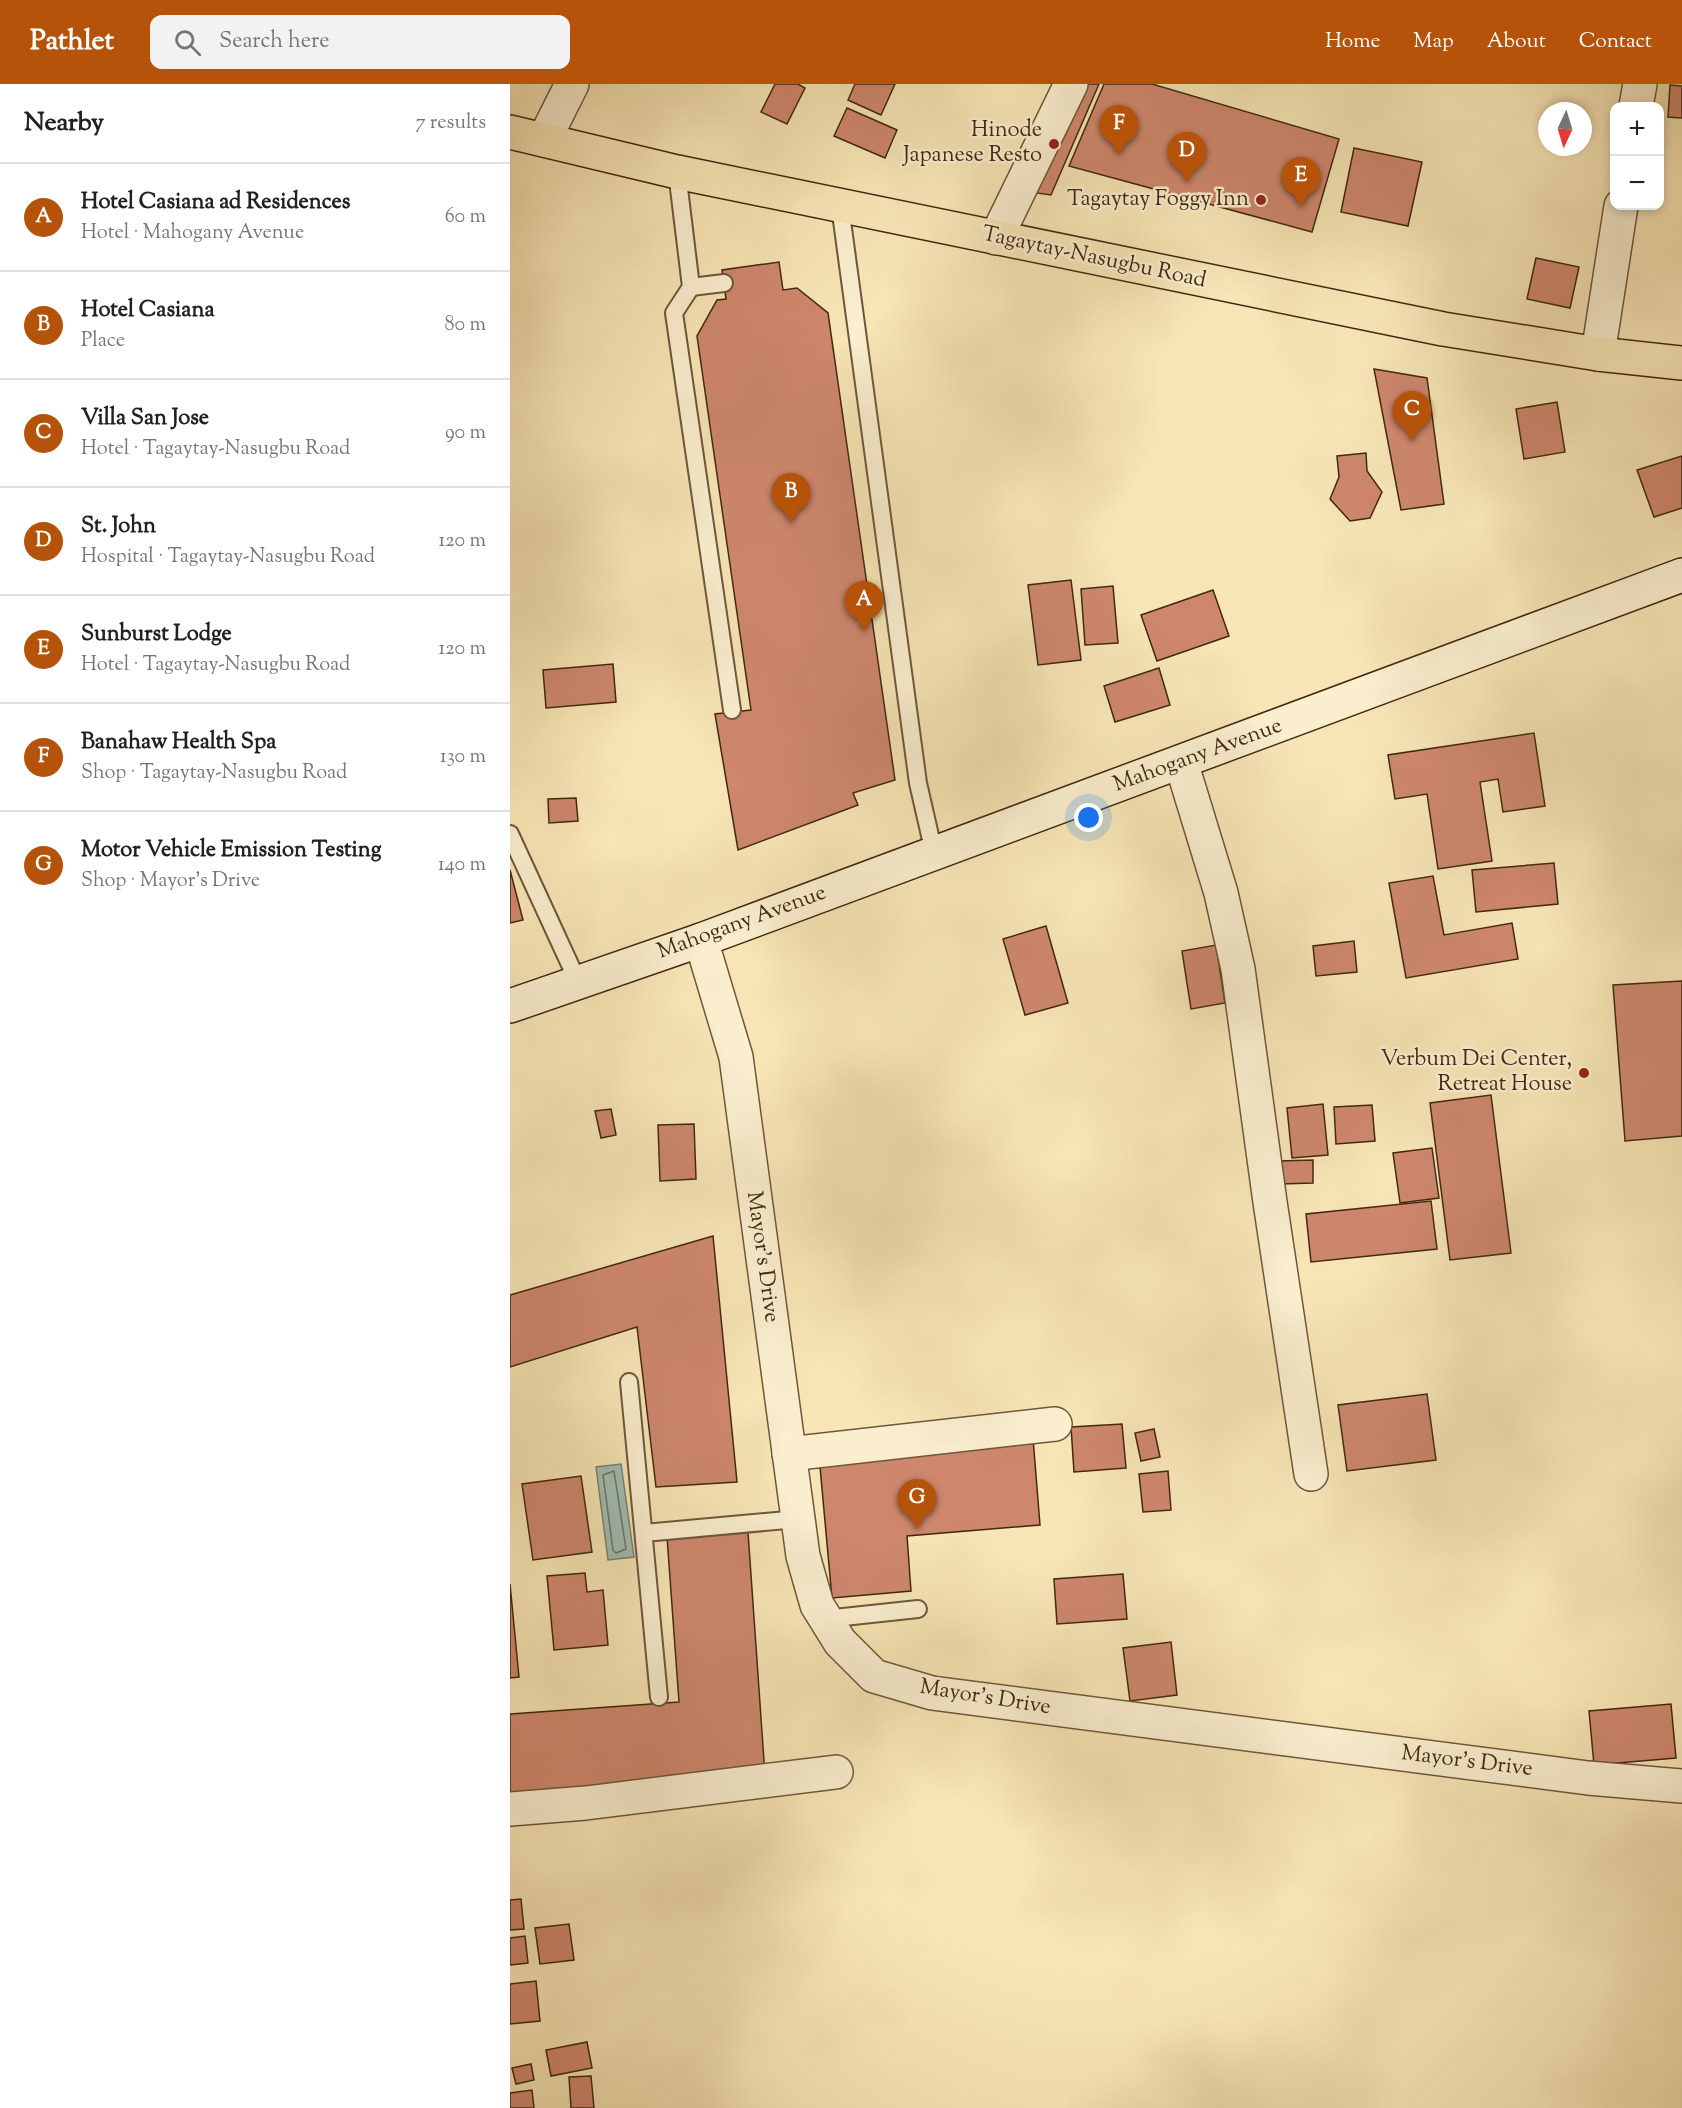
<!DOCTYPE html>
<meta charset="utf-8">
<style>
:root{--surface:#fff;--page:#f2f2f2;--text:#202124;--muted:#757577;--line:#e0e0e0;--accent:#b45309}
body{margin:0;font-family:"Sorts Mill Goudy",serif;background:var(--page);color:var(--text)}
.controls{position:absolute;right:18px;top:18px;display:grid;overflow:hidden;border-radius:12px;box-shadow:0 3px 9px #0003}
.controls button{width:54px;height:54px;display:grid;place-items:center;padding:0;border:0;border-bottom:2px solid var(--line);background:var(--surface);color:var(--text);font:30px sans-serif}
.compass{position:absolute;left:1028px;top:18px;width:54px;height:54px;border-radius:50%;background:var(--surface);box-shadow:0 3px 9px #0003;rotate:184deg}
.you{position:absolute;left:579px;top:734px;width:21px;height:21px;margin:-15px;border:4px solid #fff;border-radius:50%;background:#1a73e8;box-shadow:0 0 0 9px #1a73e833}
.badge{display:grid;place-items:center;width:39px;height:39px;border-radius:50%;background:var(--accent);color:#fff;font-size:20px;font-weight:700}
.pin{position:absolute;translate:-50% -50px;filter:drop-shadow(0 2px 3px #0008)}
.pin::after{content:'';position:absolute;top:32px;width:21px;height:18px;background:inherit;clip-path:polygon(0 0,100% 0,50% 100%)}
.list{margin:0;padding:0;list-style:none}
h2{display:flex;justify-content:space-between;align-items:center;height:78px;margin:0;padding:0 24px;font-size:26px}
h2 small{font-size:20px;font-weight:400;color:var(--muted)}
.list li{display:grid;grid-template-columns:39px 1fr auto;gap:18px;align-items:center;box-sizing:border-box;height:108px;padding:0 24px;border-top:2px solid var(--line)}
.list b{display:block;font-size:22px;white-space:nowrap}
.list p{margin:0;font-size:20px;white-space:nowrap;color:var(--muted)}
.list em{font-size:20px;font-style:normal;color:var(--muted)}
.icon{flex:none;width:33px;height:33px;fill:none;stroke:currentColor;stroke-width:2;stroke-linecap:round;stroke-linejoin:round}
.map{position:relative;flex:none;width:1172px;height:2024px;overflow:hidden}
header{display:flex;align-items:center;gap:36px;box-sizing:border-box;height:84px;padding:0 30px;background:var(--accent);color:#fff}
header strong{font-size:28px}
nav{display:flex;gap:33px;margin-inline-start:auto;font-size:21px}
.search{width:420px;height:54px;background:var(--page);display:flex;align-items:center;gap:15px;box-sizing:border-box;padding:0 21px;border-radius:12px;color:var(--muted);font-size:22px}
main{display:flex}
aside{flex:1;background:var(--surface)}
.map>svg:first-child{display:block}
.water{fill:#9fbdb4;stroke:#798173;stroke-width:1.5}
.lines{fill:none;stroke-linecap:round;stroke-linejoin:round}
.shore{stroke:#707262;stroke-width:1.5}
.building{fill:#ce876d;stroke:#402811;stroke-width:1.5}
.service-casing{stroke:#6e573a;stroke-width:20}
.minor-casing{stroke:#6e573a;stroke-width:36}
.tertiary-casing{stroke:#6e573a;stroke-width:36}
.secondary-casing{stroke:#402811;stroke-width:36}
.primary-casing{stroke:#402811;stroke-width:36}
.service{stroke:#faeecf;stroke-width:16}
.minor{stroke:#faeecf;stroke-width:33}
.tertiary{stroke:#faeecf;stroke-width:33}
.secondary{stroke:#faeecf;stroke-width:33}
.primary{stroke:#f7e5b5;stroke-width:33}
.poi-dot{fill:#8f2418;stroke:#faeecf;stroke-width:2}
.labels{text-anchor:middle;dominant-baseline:central;stroke-width:5;stroke-linejoin:round;paint-order:stroke}
.poi-label{font-size:22px;fill:#402811;stroke:#faeecf;text-anchor:end}
.street-label{font-size:22px;fill:#402811;stroke:#faeecf}
</style>
<header>
<strong>Pathlet</strong>
<div class="search"><svg class="icon" aria-label="search" viewBox="0 0 24 24"><circle cx="10" cy="10" r="6"/><path d="M15 15l6 6"/></svg>Search here</div>
<nav><a>Home</a><a>Map</a><a>About</a><a>Contact</a></nav>
</header>
<main>
<aside>
<h2>Nearby<small>7 results</small></h2>
<ul class="list">
<li><span class="badge">A</span><div><b>Hotel Casiana ad Residences</b><p>Hotel · Mahogany Avenue</p></div><em>60 m</em></li>
<li><span class="badge">B</span><div><b>Hotel Casiana</b><p>Place</p></div><em>80 m</em></li>
<li><span class="badge">C</span><div><b>Villa San Jose</b><p>Hotel · Tagaytay-Nasugbu Road</p></div><em>90 m</em></li>
<li><span class="badge">D</span><div><b>St. John</b><p>Hospital · Tagaytay-Nasugbu Road</p></div><em>120 m</em></li>
<li><span class="badge">E</span><div><b>Sunburst Lodge</b><p>Hotel · Tagaytay-Nasugbu Road</p></div><em>120 m</em></li>
<li><span class="badge">F</span><div><b>Banahaw Health Spa</b><p>Shop · Tagaytay-Nasugbu Road</p></div><em>130 m</em></li>
<li><span class="badge">G</span><div><b>Motor Vehicle Emission Testing</b><p>Shop · Mayor's Drive</p></div><em>140 m</em></li>
</ul>
</aside>
<div class="map">
<svg width="1172" height="2024" viewBox="0 0 1172 2024">
<rect width="100%" height="100%" fill="#f7e5b5"/>
<filter id="stains"><feTurbulence type="fractalNoise" baseFrequency=".00333" numOctaves="4"/><feColorMatrix values="0 0 0 0 .2 0 0 0 0 .09 0 0 0 0 .02 0 0 0 .5 -.17"/></filter>
<radialGradient id="worn" r=".72"><stop offset=".6" stop-color="#630" stop-opacity="0"/><stop offset="1" stop-color="#630" stop-opacity=".3"/></radialGradient>
<path class="water" d="M111,1380l13,93 -26,3 -12,-93z"/>
<g class="lines">
<path class="shore" d="M104,1387l12,78 -10,4 -3,-3 -10,-75z"/>
</g>
<g class="building">
<path d="M265,0h23l7,4 -18,36 -26,-12z"/>
<path d="M345,0h40l-14,31 -33,-15z"/>
<path d="M564,0h25l-48,111 -29,-4z"/>
<path d="M594,0h48l187,55 -27,93 -243,-66z"/>
<path d="M1160,1l12,1v32l-14,-1z"/>
<path d="M337,24l50,22 -12,28 -51,-22z"/>
<path d="M844,64l68,14 -14,64 -67,-14z"/>
<path d="M1026,174l43,9 -9,41 -43,-9z"/>
<path d="M269,178l4,28 14,-2 31,25 67,467 -42,13 5,12 -120,45 -23,-136 36,-4 -54,-374 20,-36 9,-1 -4,-29z"/>
<path d="M864,285l53,9 17,126 -43,6z"/>
<path d="M1047,318l8,50 -41,7 -8,-50z"/>
<path d="M856,369l1,18 15,21 -12,26 -20,3 -20,-22 9,-22 -2,-21z"/>
<path d="M1172,372v52l-28,9 -17,-47z"/>
<path d="M561,496l10,80 -43,5 -10,-80z"/>
<path d="M603,502l5,57 -33,2 -4,-56z"/>
<path d="M703,506l16,46 -72,25 -16,-46z"/>
<path d="M103,580l3,38 -70,6 -3,-38z"/>
<path d="M649,584l11,37 -55,17 -11,-36z"/>
<path d="M1024,649l11,73 -42,6 -5,-33 -18,3 12,79 -54,8 -11,-75 -32,5 -7,-44z"/>
<path d="M66,714l2,23 -29,2 -1,-24z"/>
<path d="M1044,779l4,41 -82,8 -4,-42z"/>
<path d="M0,786l13,50 -13,3z"/>
<path d="M923,792l11,59 68,-12 6,36 -112,19 -17,-95z"/>
<path d="M536,842l22,77 -43,12 -22,-76z"/>
<path d="M844,857l3,31 -41,4 -3,-30z"/>
<path d="M706,861l9,58 -34,6 -9,-58z"/>
<path d="M1172,897v155l-57,5 -12,-156z"/>
<path d="M981,1011l20,158 -61,7 -20,-157z"/>
<path d="M813,1020l5,51 -36,3 -5,-50z"/>
<path d="M862,1021l3,36 -39,3 -2,-37z"/>
<path d="M101,1025l5,26 -15,3 -6,-27z"/>
<path d="M184,1040l2,55 -36,2 -2,-56z"/>
<path d="M922,1064l7,50 -39,5 -7,-50z"/>
<path d="M803,1076v23l-33,1 -1,-23z"/>
<path d="M921,1117l6,48 -126,13 -5,-48z"/>
<path d="M203,1152l24,246 -81,5 -19,-160 -127,40v-72z"/>
<path d="M917,1310l9,66 -89,11 -9,-66z"/>
<path d="M612,1340l4,44 -52,4 -3,-45z"/>
<path d="M644,1345l6,28 -19,4 -6,-28z"/>
<path d="M523,1354l7,87 -133,11 4,55 -79,7 -13,-142z"/>
<path d="M658,1387l3,39 -28,2 -4,-38z"/>
<path d="M71,1392l11,76 -59,8 -11,-76z"/>
<path d="M238,1448l17,243 -255,18v-79l169,-12 -12,-165z"/>
<path d="M75,1489l2,19 16,-2 5,55 -54,5 -7,-74z"/>
<path d="M613,1490l4,45 -70,5 -3,-45z"/>
<path d="M0,1500l9,93 -9,1z"/>
<path d="M661,1558l6,53 -47,6 -7,-53z"/>
<path d="M1161,1620l5,54 -82,7 -5,-54z"/>
<path d="M11,1815l3,30 -14,1v-30z"/>
<path d="M59,1840l5,36 -34,4 -5,-36z"/>
<path d="M15,1852l3,27 -18,2v-27z"/>
<path d="M26,1897l4,40 -30,3v-40z"/>
<path d="M77,1958l5,26 -41,8 -5,-26z"/>
<path d="M21,1980l3,16 -18,4 -4,-16z"/>
<path d="M81,1992l3,32h-23l-2,-31z"/>
<path d="M22,2006l2,18h-24v-15z"/>
</g>
<g class="lines">
<g class="service-casing">
<g id="service">
<path d="M167,88l14,115 -17,26 58,397"/>
<path d="M330,122l78,577 16,70"/>
<path d="M181,203l33,-4"/>
<path d="M0,750l68,148"/>
<path d="M119,1298l30,315"/>
<path d="M134,1449l154,-14"/>
<path d="M315,1535l93,-10"/>
</g>
</g>
<g class="minor-casing">
<g id="minor">
<path d="M1126,22l4,-22"/>
<path d="M34,56l28,-56"/>
<path d="M486,154l75,-154"/>
<path d="M1088,270l23,-148"/>
<path d="M671,678l40,131 17,76 32,233 41,272"/>
<path d="M279,1370l266,-30"/>
<path d="M0,1725l76,-6 250,-31"/>
</g>
</g>
<g class="tertiary-casing">
<path id="tertiary" d="M191,856l35,117 67,499 14,49 23,37 34,34 58,17 656,85 94,8"/>
</g>
<g class="secondary-casing">
<path id="secondary" d="M0,922l191,-66 981,-365"/>
</g>
<g class="primary-casing">
<path id="primary" d="M0,48l167,40 766,157 155,25 84,9"/>
</g>
<use href="#service" class="service"/>
<use href="#minor" class="minor"/>
<use href="#tertiary" class="tertiary"/>
<use href="#secondary" class="secondary"/>
<use href="#primary" class="primary"/>
</g>
<g class="poi-dot">
<circle cx="544" cy="60" r="6"/>
<circle cx="751" cy="116" r="6"/>
<circle cx="1074" cy="989" r="6"/>
</g>
<g class="labels">
<g class="poi-label">
<text x="532" y="47">Hinode<tspan x="532" dy="25">Japanese Resto</tspan></text>
<text x="739" y="116">Tagaytay Foggy Inn</text>
<text x="1062" y="976">Verbum Dei Center,<tspan x="1062" dy="25">Retreat House</tspan></text>
</g>
<g class="street-label">
<text transform="translate(584 174) rotate(12)">Tagaytay-Nasugbu Road</text>
<text transform="translate(688 672) rotate(-20)">Mahogany Avenue</text>
<text transform="translate(232 839) rotate(-20)">Mahogany Avenue</text>
<text transform="translate(252 1173) rotate(82)">Mayor's Drive</text>
<text transform="translate(475 1614) rotate(9)">Mayor's Drive</text>
<text transform="translate(957 1678) rotate(7)">Mayor's Drive</text>
</g>
</g>
<rect width="100%" height="100%" filter="url(#stains)"/>
<rect width="100%" height="100%" fill="url(#worn)"/>
</svg>
<div class="controls">
<button>+</button>
<button>−</button>
</div>
<svg class="compass" viewBox="-18 -18 36 36"><path d="M0-13l5 13h-10z" fill="#e53935"/><path d="M0 13l5-13h-10z" fill="#757577"/></svg>
<div class="you"></div>
<div class="pin badge" style="left:354px;top:547px">A</div>
<div class="pin badge" style="left:281px;top:439px">B</div>
<div class="pin badge" style="left:902px;top:357px">C</div>
<div class="pin badge" style="left:677px;top:98px">D</div>
<div class="pin badge" style="left:791px;top:123px">E</div>
<div class="pin badge" style="left:609px;top:71px">F</div>
<div class="pin badge" style="left:407px;top:1445px">G</div>
</div>
</main>
